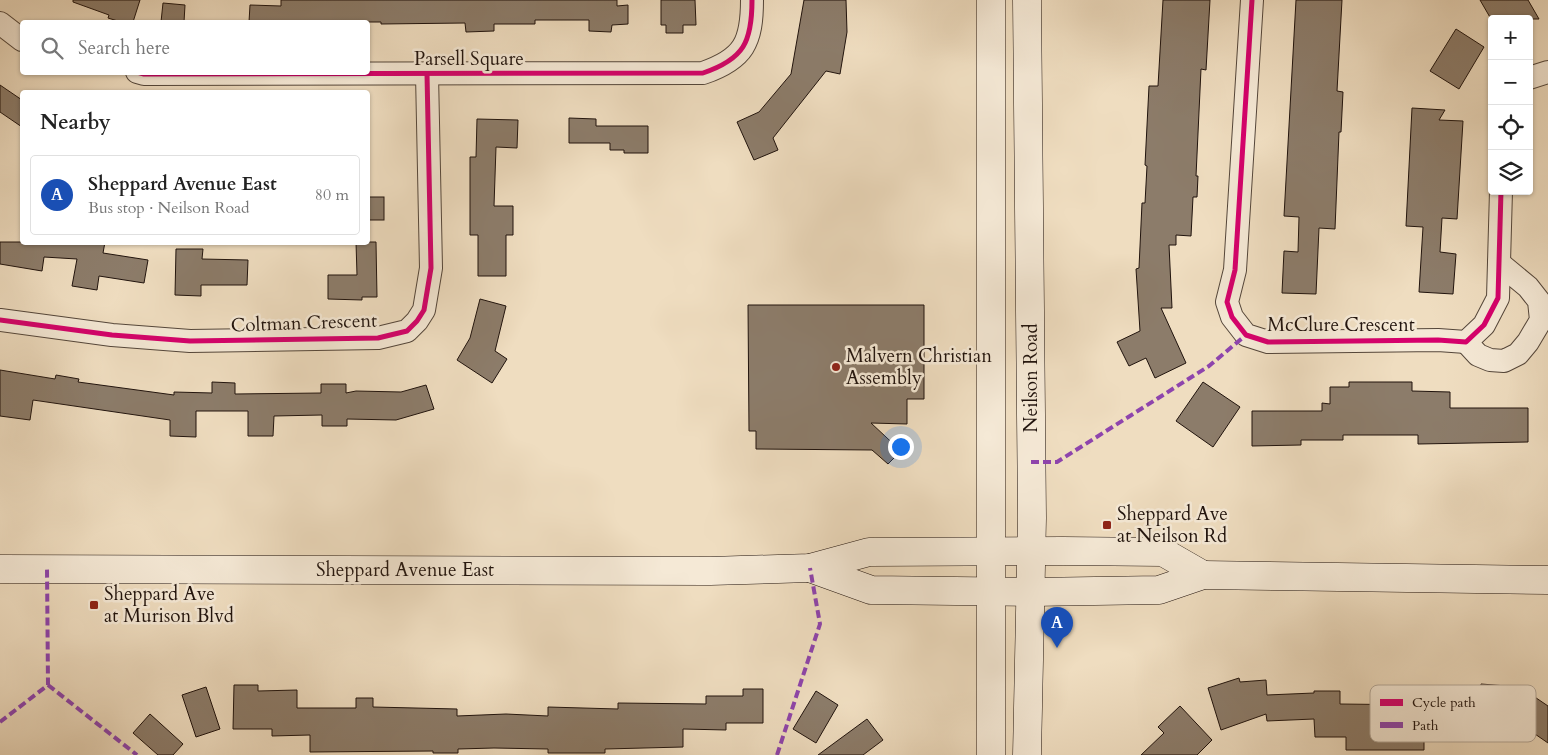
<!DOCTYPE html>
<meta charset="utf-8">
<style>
:root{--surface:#fff;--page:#f6f6f6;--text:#222;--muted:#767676;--line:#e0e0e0;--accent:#1a73e8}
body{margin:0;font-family:Cardo,serif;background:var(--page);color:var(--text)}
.controls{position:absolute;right:15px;top:15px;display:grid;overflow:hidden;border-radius:5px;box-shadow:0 1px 4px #0004}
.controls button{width:45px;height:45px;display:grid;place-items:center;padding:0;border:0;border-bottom:1px solid var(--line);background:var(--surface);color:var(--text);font:25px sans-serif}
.you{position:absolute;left:900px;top:446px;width:18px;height:18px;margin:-12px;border:4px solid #fff;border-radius:50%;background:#1a73e8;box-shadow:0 0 0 8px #1a73e833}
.badge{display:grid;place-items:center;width:32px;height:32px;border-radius:50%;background:var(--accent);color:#fff;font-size:16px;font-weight:700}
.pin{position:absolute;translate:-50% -41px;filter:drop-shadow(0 1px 2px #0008)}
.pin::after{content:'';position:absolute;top:26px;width:18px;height:15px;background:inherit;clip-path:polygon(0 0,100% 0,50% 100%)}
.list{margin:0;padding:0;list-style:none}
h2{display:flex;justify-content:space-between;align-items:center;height:65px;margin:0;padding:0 20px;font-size:21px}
h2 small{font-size:16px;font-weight:400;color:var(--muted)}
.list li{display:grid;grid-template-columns:32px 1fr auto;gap:15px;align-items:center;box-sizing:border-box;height:80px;margin:0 10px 10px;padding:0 10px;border:1px solid var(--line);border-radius:5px}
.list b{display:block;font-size:19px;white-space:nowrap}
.list p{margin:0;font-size:16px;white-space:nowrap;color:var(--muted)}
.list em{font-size:16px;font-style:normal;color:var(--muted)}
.icon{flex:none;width:28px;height:28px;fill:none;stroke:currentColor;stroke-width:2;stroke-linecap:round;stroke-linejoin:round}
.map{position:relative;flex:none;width:1548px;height:755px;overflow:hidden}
.search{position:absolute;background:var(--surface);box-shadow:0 1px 4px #0004;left:20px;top:20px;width:350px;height:55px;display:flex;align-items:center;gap:12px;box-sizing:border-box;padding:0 18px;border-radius:5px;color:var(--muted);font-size:19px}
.panel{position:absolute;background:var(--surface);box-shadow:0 1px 4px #0004;left:20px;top:90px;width:350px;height:155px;border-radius:5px}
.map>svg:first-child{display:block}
.building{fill:#8c7c6a;stroke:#20130d}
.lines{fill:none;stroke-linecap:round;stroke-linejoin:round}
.minor-casing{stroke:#54463a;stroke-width:24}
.secondary-casing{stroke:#20130d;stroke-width:29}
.minor{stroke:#f5e9d6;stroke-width:22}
.secondary{stroke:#f5e9d6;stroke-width:28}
.quiet{stroke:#8e44ad;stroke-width:4;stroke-dasharray:8 4;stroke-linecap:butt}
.cycleway-casing{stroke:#f5e9d6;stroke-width:8}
.cycleway{stroke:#d6006c;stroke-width:5}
.poi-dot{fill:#8f2418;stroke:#f5e9d6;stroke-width:2}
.labels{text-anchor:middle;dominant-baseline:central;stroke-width:5;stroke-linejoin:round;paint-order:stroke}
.street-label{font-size:19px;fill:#20130d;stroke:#f5e9d6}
.poi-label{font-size:19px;fill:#20130d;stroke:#f5e9d6;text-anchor:start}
.key{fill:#f5e9d6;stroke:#b5a99a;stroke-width:1}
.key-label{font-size:14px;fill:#20130d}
</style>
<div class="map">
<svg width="1548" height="755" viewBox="0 0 1548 755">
<rect width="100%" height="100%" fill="#efddc0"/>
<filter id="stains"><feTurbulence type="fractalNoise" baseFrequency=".004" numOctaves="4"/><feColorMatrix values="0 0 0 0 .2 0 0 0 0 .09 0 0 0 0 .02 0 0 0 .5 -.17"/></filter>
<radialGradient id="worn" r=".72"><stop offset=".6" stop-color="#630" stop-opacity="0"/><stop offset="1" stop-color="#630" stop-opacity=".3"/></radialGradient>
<g class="building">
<path d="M73,0h67l-7,22h-12l-13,-4 1,-3 -36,-13z"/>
<path d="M281,0h336v6l11,-1v19l-16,1 -1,7 -22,-1v-11h-54v4h-41v7l-28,1 -1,-9 -84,1v-2h-132l1,-17 31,1z"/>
<path d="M661,0h34l1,25h-13v8h-17v-8h-5z"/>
<path d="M804,0h42l1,32 -7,42 -14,-3 -53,67 5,12 -24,10 -17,-38 22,-10 32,-38z"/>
<path d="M1163,0h47l-4,70 -5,-1 -5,107h2l-1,21h-4l-2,39 -15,-1v10h-7l3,63h-11l25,55 -31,15 -9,-20 -17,8 -12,-24 23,-11 -4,-62 3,-1 3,-65h3l2,-37 -2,-1 4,-79h9z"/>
<path d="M1296,0h46l-5,91 6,1 -2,40h-2l-4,97 -16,-1 -3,66 -34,-1 2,-42 14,1 1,-35 -15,-1z"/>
<path d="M1480,0h48l11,19h-48z"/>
<path d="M163,3l22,2 -1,17h-23z"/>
<path d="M1456,29l28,18 -25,42 -29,-18z"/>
<path d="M0,85l22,15v27l-22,-15z"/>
<path d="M1412,108l33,2 -6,10 24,1 -6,98 -15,-1 -2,34 16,2 -3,40 -34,-2 4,-65 -17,-1z"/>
<path d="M569,118l27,1v7h52v27h-24v-3h-14v-7h-41z"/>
<path d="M477,119l41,1 -1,28 -21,-1 -2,59h19v29h-7v41h-28v-41h-8v-78h6z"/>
<rect x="368" y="197" width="16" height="23"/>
<path d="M0,242h105l-2,11 45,7 -4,23 -45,-7 -2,14 -25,-4 5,-27 -33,-2 -2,14 -42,-7z"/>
<path d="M356,242h20l1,55h-15v3l-34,-1v-24h29z"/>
<path d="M176,249h27l-1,10 46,1 -1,25h-46v11l-26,-1z"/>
<path d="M480,299l26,7 -11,45 12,8 -15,24 -35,-23 13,-22z"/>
<path d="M748,305h176v94h-17v25l-36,-1 30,28 -13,13 -16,-14 -116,-1v-18h-7z"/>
<path d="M0,370l55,9 1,-4 23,4 -1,3 96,13v-3l38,1v-11l23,1v11l86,-1v-9h25v9l10,-2 45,1 25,-7 8,24 -38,11 -49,-1v7h-25v-11l-48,1 -1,20h-25v-25h-52v26l-26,-1v-16l-137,-20 -3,20 -30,-4z"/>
<path d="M1203,382l37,25 -27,40 -37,-26z"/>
<path d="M1349,382h63v9l38,1v16h78v34l-110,2v-9h-75v5h-42v5l-49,1v-35h70v-8l8,1v-17h19z"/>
<path d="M1239,678l1,4 26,-2 1,15 47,-2v-2h26v13l89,1v-9h51l1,-12 39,3 28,19v37l-42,-29 -1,17 -50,-4v14h-31v9h-78v-13h-31l-1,-18 -47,2 -1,-7 -45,16 -13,-42z"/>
<path d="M234,685h24v6l39,-1v18h59v-10h17v9l84,2v7l49,-2 42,2v-9l70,2v-6l88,1v-8h37v-7h20v34h-37v7l-43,-1v18l-78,2v4h-57v-4l-54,-1 -36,1v4h-25v-2l-123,1v-17l-38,1v-7h-39z"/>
<path d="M206,687l14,42 -24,8 -14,-42z"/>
<path d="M816,691l22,14 -22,38 -23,-14z"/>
<path d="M1180,706l32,34 -15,15h-56l23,-22 -6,-6z"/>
<path d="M150,714l33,30 -10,11h-15l-25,-22z"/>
<path d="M867,719l16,21 -20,15h-45z"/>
</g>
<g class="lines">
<g class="minor-casing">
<g id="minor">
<path d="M1252,0l-17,270 -8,32 5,15 14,18 22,7 170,-2 28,2 18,-17 14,-27 3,-107"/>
<path d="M0,23l22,17"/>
<path d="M137,72l7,2 559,-1c41,-14 49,-31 49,-73"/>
<path d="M1529,78l19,-6"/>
<path d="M0,320l112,15 78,6 188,-3 29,-7 10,-10 7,-11 7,-42 -4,-194"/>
<path d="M1466,342l12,13 12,5 14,1 14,-7 10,-12 13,-22 -2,-19 -11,-14 -29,-24"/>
</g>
</g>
<g class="secondary-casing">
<g id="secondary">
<path d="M810,568l61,22 160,2 128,-2 44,-15 345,5"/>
<path d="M0,569l710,2 100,-3 59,-16 194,-1 100,1 40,23"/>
<path d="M991,755v-755"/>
<path d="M1027,755l5,-237 -5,-518"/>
</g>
</g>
<use href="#minor" class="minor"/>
<use href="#secondary" class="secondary"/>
<g class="quiet">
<path d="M1031,462h26l152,-96 37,-31"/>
<path d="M48,685l89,70"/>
<path d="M0,722l48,-37 -1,-117"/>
<path d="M777,755l43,-131 -10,-56"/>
</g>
<g class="cycleway-casing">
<g id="cycleway">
<path d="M1252,0l-17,270 -8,32 5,15 14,18 22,7 170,-2 28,2 18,-17 14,-27 3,-107"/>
<path d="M137,72l7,2 559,-1c41,-14 49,-31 49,-73"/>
<path d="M0,320l112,15 78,6 188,-3 29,-7 10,-10 7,-11 7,-42 -4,-194"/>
</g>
</g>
<use href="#cycleway" class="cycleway"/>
</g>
<g class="poi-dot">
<circle cx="836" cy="367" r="5"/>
<rect x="1102" y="520" width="10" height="10" rx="2.5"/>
<rect x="89" y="600" width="10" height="10" rx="2.5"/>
</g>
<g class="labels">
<g class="street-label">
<text x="469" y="59">Parsell Square</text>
<text transform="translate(304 323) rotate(-2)">Coltman Crescent</text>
<text x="1341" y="325">McClure Crescent</text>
<text transform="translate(1031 378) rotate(-90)">Neilson Road</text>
<text x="405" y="570">Sheppard Avenue East</text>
</g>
<g class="poi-label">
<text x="846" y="356">Malvern Christian<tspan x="846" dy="22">Assembly</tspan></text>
<text x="1117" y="514">Sheppard Ave<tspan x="1117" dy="22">at Neilson Rd</tspan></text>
<text x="104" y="594">Sheppard Ave<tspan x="104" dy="22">at Murison Blvd</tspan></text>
</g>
</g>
<rect x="1370" y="685" width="166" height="57" rx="8" class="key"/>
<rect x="1380" y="699" width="23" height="7" fill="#d6006c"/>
<rect x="1380" y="722" width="23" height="6" fill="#8e44ad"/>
<g class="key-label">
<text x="1412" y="707">Cycle path</text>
<text x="1412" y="730">Path</text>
</g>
<rect width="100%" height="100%" filter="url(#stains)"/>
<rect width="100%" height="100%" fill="url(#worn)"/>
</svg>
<div class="controls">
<button>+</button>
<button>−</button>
<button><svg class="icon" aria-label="locate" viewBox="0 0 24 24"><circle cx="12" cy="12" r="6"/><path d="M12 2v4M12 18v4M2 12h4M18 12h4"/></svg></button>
<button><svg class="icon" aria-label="layers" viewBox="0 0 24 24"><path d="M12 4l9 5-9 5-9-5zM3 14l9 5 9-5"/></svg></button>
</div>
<div class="you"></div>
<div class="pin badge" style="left:1057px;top:648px;background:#1a4fb4">A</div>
<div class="search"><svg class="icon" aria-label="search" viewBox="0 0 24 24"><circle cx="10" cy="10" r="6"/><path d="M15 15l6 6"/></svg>Search here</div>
<section class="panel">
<h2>Nearby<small></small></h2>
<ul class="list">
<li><span class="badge" style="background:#1a4fb4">A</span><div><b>Sheppard Avenue East</b><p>Bus stop · Neilson Road</p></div><em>80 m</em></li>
</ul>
</section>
</div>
